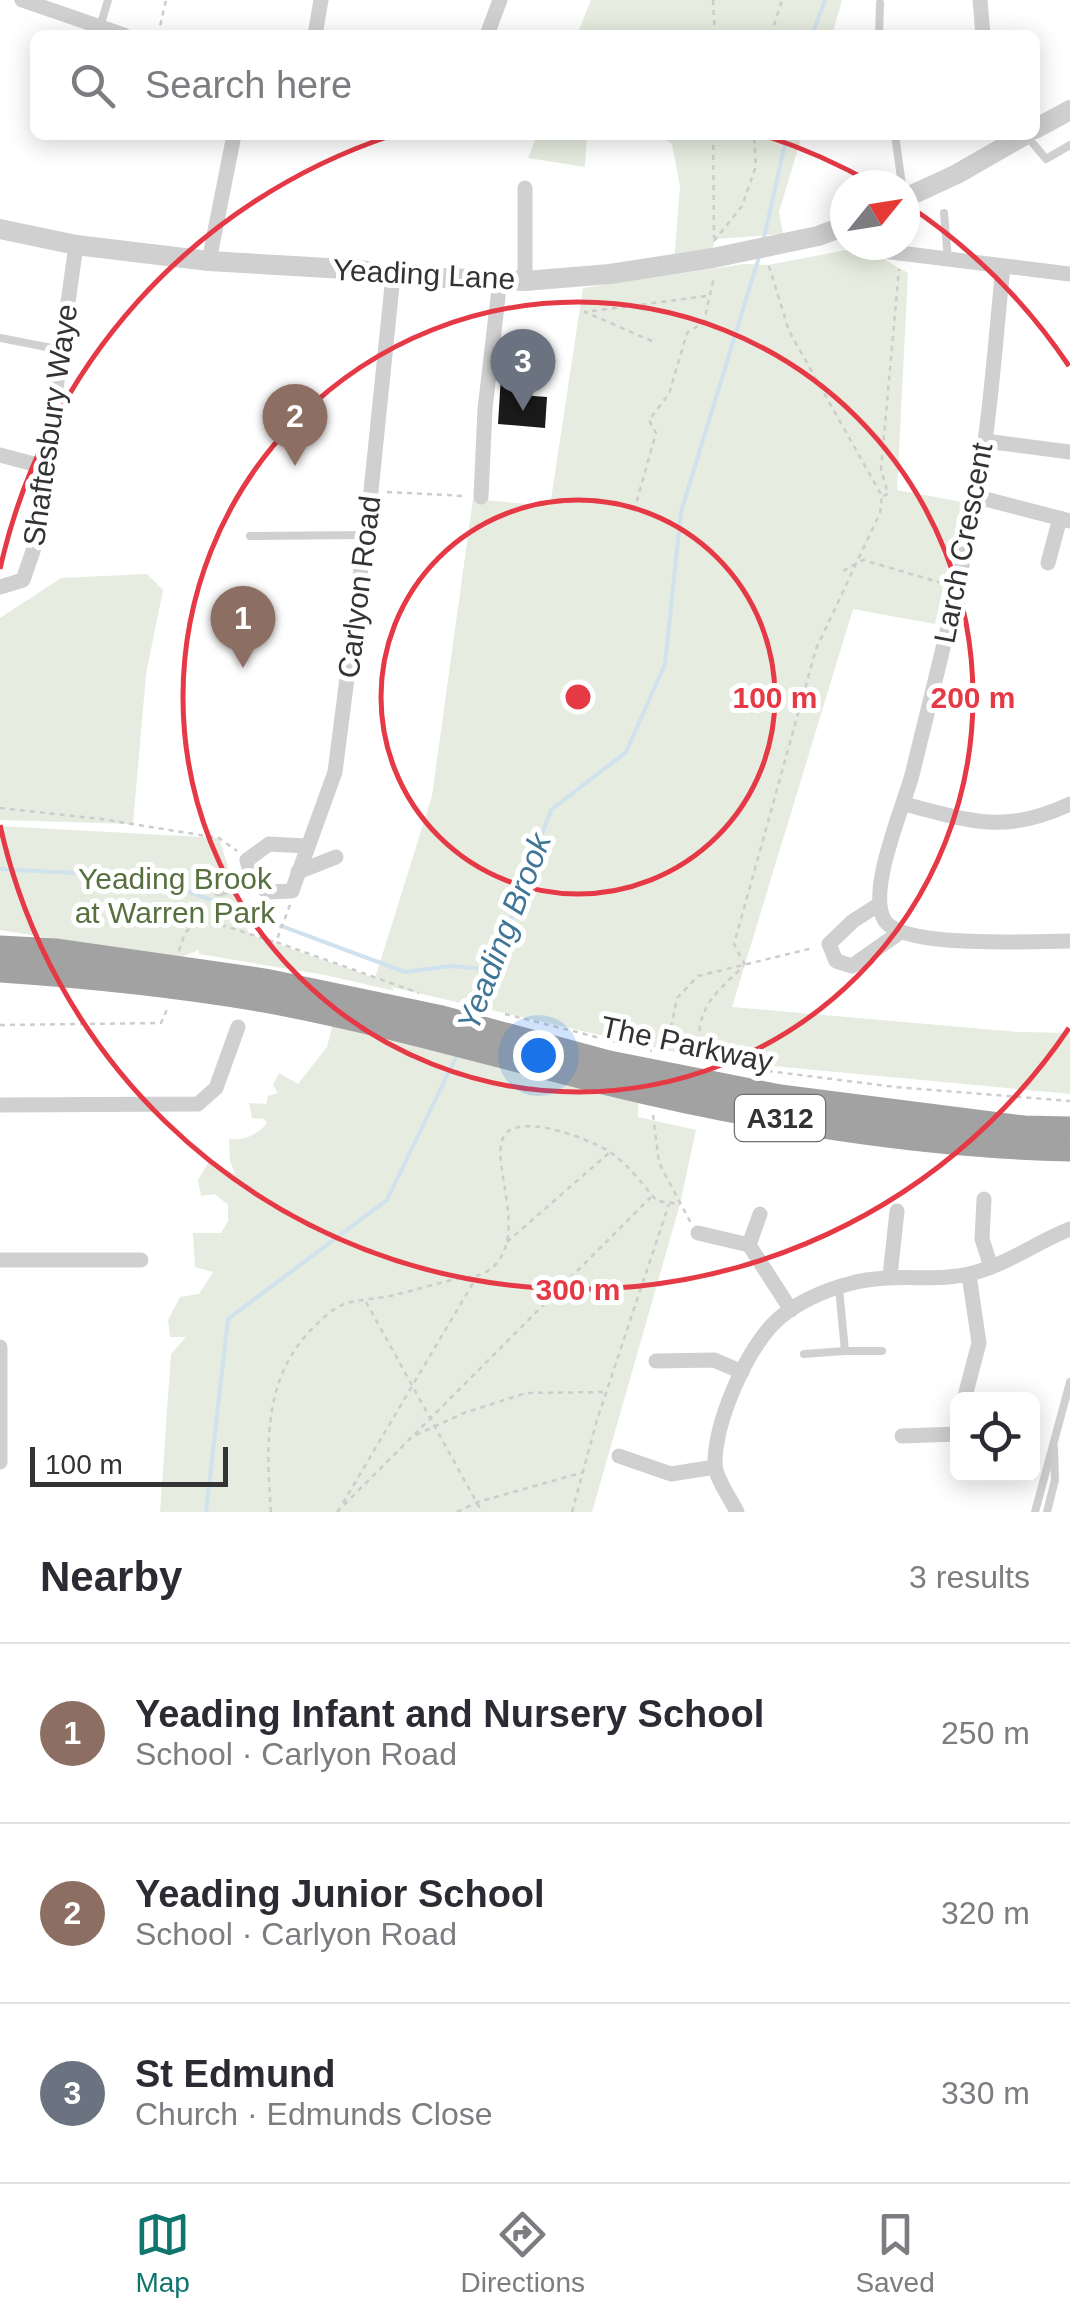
<!DOCTYPE html>
<meta charset="utf-8">
<style>
:root{--surface:#fff;--page:#f7f7f7;--text:#2b2b33;--muted:#7c7c81;--line:#e1e1e2;--accent:#0f766e}
body{margin:0;font-family:Helvetica,sans-serif;background:var(--page);color:var(--text)}
.controls{position:absolute;right:30px;bottom:30px;display:grid;overflow:hidden;border-radius:15px;box-shadow:0 5px 25px #0003}
.controls button{width:90px;height:90px;display:grid;place-items:center;padding:0;border:0;border-bottom:2px solid var(--line);background:var(--surface);color:var(--text);font:50px sans-serif}
.compass{position:absolute;left:830px;top:170px;width:90px;height:90px;border-radius:50%;background:var(--surface);box-shadow:0 5px 25px #0003;rotate:60deg}
.scale{position:absolute;left:30px;bottom:25px;width:198px;box-sizing:border-box;padding-left:10px;border:5px solid #333;border-top:0;font-size:28px;line-height:35px;white-space:nowrap;color:#333;-webkit-text-stroke:8px #fff;paint-order:stroke}
.you{position:absolute;left:538px;top:1055px;width:35px;height:35px;margin:-25px;border:8px solid #fff;border-radius:50%;background:#1a73e8;box-shadow:0 0 0 15px #1a73e833}
.badge{display:grid;place-items:center;width:65px;height:65px;border-radius:50%;background:var(--accent);color:#fff;font-size:32px;font-weight:700}
.pin{position:absolute;translate:-50% -82px;filter:drop-shadow(0 2px 5px #0008)}
.pin::after{content:'';position:absolute;top:52px;width:35px;height:30px;background:inherit;clip-path:polygon(0 0,100% 0,50% 100%)}
.list{margin:0;padding:0;list-style:none}
h2{display:flex;justify-content:space-between;align-items:center;height:130px;margin:0;padding:0 40px;font-size:42px}
h2 small{font-size:32px;font-weight:400;color:var(--muted)}
.list li{display:grid;grid-template-columns:65px 1fr auto;gap:30px;align-items:center;box-sizing:border-box;height:180px;padding:0 40px;border-top:2px solid var(--line)}
.list b{display:block;font-size:38px;white-space:nowrap}
.list p{margin:0;font-size:32px;white-space:nowrap;color:var(--muted)}
.list em{font-size:32px;font-style:normal;color:var(--muted)}
.icon{flex:none;width:55px;height:55px;fill:none;stroke:currentColor;stroke-width:2;stroke-linecap:round;stroke-linejoin:round}
.map{position:relative;flex:none;width:1070px;height:1512px;overflow:hidden}
.search{position:absolute;background:var(--surface);box-shadow:0 5px 25px #0003;left:30px;right:30px;top:30px;height:110px;display:flex;align-items:center;gap:25px;box-sizing:border-box;padding:0 35px;border-radius:15px;color:var(--muted);font-size:38px}
.sheet{height:670px;background:var(--surface)}
nav{display:flex;justify-content:space-around;align-items:center;box-sizing:border-box;height:140px;border-top:2px solid var(--line);background:var(--surface);font-size:28px;color:var(--muted)}
nav a{display:grid;justify-items:center;gap:5px}
nav .on{color:var(--accent)}
.map>svg:first-child{display:block}
.green{fill:#e6ecdf}
.lines{fill:none;stroke-linecap:round;stroke-linejoin:round}
.stream{stroke:#cfe2ee;stroke-width:4}
.building{fill:#1a1a1a}
.path{stroke:#cdcdcd;stroke-width:2.5;stroke-dasharray:5 5;stroke-linecap:butt}
.service{stroke:#d0d0d0;stroke-width:8}
.minor{stroke:#d0d0d0;stroke-width:15}
.tertiary{stroke:#d0d0d0;stroke-width:20}
.trunk{stroke:#a2a2a2;stroke-width:25}
.ring{fill:none;stroke:#e63946;stroke-width:5}
.labels{text-anchor:middle;dominant-baseline:central;stroke-width:10;stroke-linejoin:round;paint-order:stroke}
.shield{fill:#fff;stroke:#707070;stroke-width:2.5}
.shield-label{font-size:28px;font-weight:bold;fill:#333}
.street-label{font-size:30px;fill:#333;stroke:#fff}
.park-label{font-size:30px;fill:#56703f;stroke:#fff}
.water-label{font-size:32px;font-style:italic;fill:#3f7597;stroke:#fff}
.centre{fill:#e63946;stroke:#fff;stroke-width:5}
.ring-label{font-size:30px;text-anchor:middle;font-weight:bold;fill:#e63946;stroke:#fff;stroke-width:10;stroke-linejoin:round;paint-order:stroke}
</style>
<div class="map">
<svg width="1070" height="1512" viewBox="0 0 1070 1512">
<rect width="100%" height="100%" fill="#fff"/>
<g class="green">
<path d="M591,0h251l-10,35h-255z"/>
<path d="M537,135h50l-2,32 -57,-9z"/>
<path d="M658,135h144l-23,77 4,22 -68,5 -4,16 -37,9 6,-78 -8,-42z"/>
<path d="M846,250l25,2 37,21 -11,217 65,12 -27,122 -82,-15 -121,398 286,25 52,1v61l-361,-34 -318,-73 4,4 -70,-16 -126,-21v-4l-21,8 -178,-28v-104l219,12 30,96 126,44 57,-182 41,-297 77,7 33,-218 161,-24 24,1z"/>
<path d="M147,574l16,16 -17,84 -13,150 -133,-4v-202l61,-40z"/>
<path d="M334,1019l304,80v18l58,13 -16,74 -88,308h-432l11,-158 15,-17h-16l-2,-17 12,-23 19,-3 14,-22 -18,-5 -2,-34h28l7,-12v-16l-13,-11 -14,2 -3,-16 10,-17 27,11 -5,-13 -1,-22c16,2 28,-4 38,-16l-3,-4 -12,-1 -3,-15 17,1 2,-8 10,-3 -5,-8 6,-12 19,11 29,-37z"/>
</g>
<g class="lines">
<g class="stream">
<path d="M812,35l13,-35"/>
<path d="M764,238l23,-103"/>
<path d="M0,869l149,8 256,95 46,-6 42,4"/>
<path d="M475,1016l76,-206 75,-58 39,-88 16,-152 78,-255"/>
<path d="M206,1512l22,-193 159,-119 69,-143"/>
</g>
</g>
<path class="building" d="M501,376l20,2 -1,17 27,2 -2,31 -47,-4z"/>
<g class="lines">
<g class="path">
<path d="M713,0l2,35"/>
<path d="M158,35l8,-35"/>
<path d="M771,35l11,-35"/>
<path d="M713,135l1,103"/>
<path d="M714,241l28,-35 14,-40 -2,-31"/>
<path d="M652,341l-67,-29 121,-16"/>
<path d="M387,492l77,4"/>
<path d="M883,496l5,-2 -7,-25 18,-200"/>
<path d="M644,511h-10l22,-78 -7,-13 20,-26 18,-61 17,-11 10,-45"/>
<path d="M843,571l20,-11 79,23"/>
<path d="M0,808l101,11 118,19 18,13"/>
<path d="M290,905l-14,37 143,51"/>
<path d="M179,951l6,-18 11,-11h16l63,20"/>
<path d="M745,965l-11,-21 82,-295 64,-136 2,-17 -93,-165 -21,-68"/>
<path d="M505,1014l147,37"/>
<path d="M0,1025l161,-2 7,-16"/>
<path d="M669,1043l26,4"/>
<path d="M667,1047l10,-49 21,-22 115,-28"/>
<path d="M698,1061c-1,-52 9,-61 46,-95"/>
<path d="M728,1066l167,21 175,14"/>
<path d="M653,1115l6,48 32,60"/>
<path d="M507,1242l103,-90"/>
<path d="M366,1302l116,210"/>
<path d="M416,1435l48,-22 62,-20 79,-1"/>
<path d="M343,1503l133,-225"/>
<path d="M271,1512c-5,-67 -8,-136 43,-185 9,-9 19,-19 31,-23 13,-5 31,-5 45,-8 22,-5 44,-12 66,-17 11,-2 21,-2 30,-7 48,-29 2,-110 18,-136 14,-25 88,4 106,16 19,13 32,32 47,49l23,3"/>
<path d="M337,1512l314,-315"/>
<path d="M457,1512l21,-10 106,-30"/>
<path d="M572,1512l25,-92 72,-216"/>
</g>
<g class="service">
<path d="M100,27l8,-27"/>
<path d="M879,35l1,-32"/>
<path d="M895,135l7,50"/>
<path d="M1026,135l20,24 24,-14"/>
<path d="M944,213l4,46"/>
<path d="M0,338l62,12"/>
<path d="M250,536l115,-1"/>
<path d="M839,1288l6,63h37"/>
<path d="M804,1354l41,-3"/>
<path d="M1035,1512l35,-130"/>
<path d="M1047,1512l8,-32 -1,-32"/>
</g>
<g class="minor">
<path d="M22,0l102,35"/>
<path d="M980,0l3,35"/>
<path d="M315,35l6,-35"/>
<path d="M487,35l13,-35"/>
<path d="M525,188v93"/>
<path d="M877,245l6,6 187,23"/>
<path d="M209,261l25,-126"/>
<path d="M1003,267c-6,57 -10,116 -18,174 -17,113 -46,223 -73,334 -9,33 -46,118 -27,146 19,28 149,20 185,20"/>
<path d="M985,441l85,11"/>
<path d="M0,455l45,12"/>
<path d="M974,496l96,25"/>
<path d="M481,497l4,-88 15,-129"/>
<path d="M1048,563l12,-45"/>
<path d="M0,587l23,-7 11,-32 42,-303"/>
<path d="M904,804c68,17 99,31 166,0"/>
<path d="M306,846l-37,-2 -22,16 5,20 16,12 24,-1 43,-119 36,-281 22,-215"/>
<path d="M298,872l38,-15"/>
<path d="M219,889l33,-9"/>
<path d="M878,905l-25,16 -24,23 7,17 16,5 47,-33"/>
<path d="M0,1105l198,-1 18,-16 22,-61"/>
<path d="M984,1199l-2,40 9,28"/>
<path d="M760,1214l-11,31 42,65"/>
<path d="M698,1233l51,12"/>
<path d="M0,1260h141"/>
<path d="M890,1276l7,-65"/>
<path d="M0,1347v115"/>
<path d="M656,1361l58,-1 28,12"/>
<path d="M964,1400l15,-57 -10,-68"/>
<path d="M902,1436l56,-2"/>
<path d="M619,1456l52,18 44,-7"/>
<path d="M737,1512c-6,-13 -22,-34 -22,-48 0,-42 29,-108 57,-139 20,-21 52,-35 80,-42 40,-11 84,0 121,-10 35,-9 64,-31 97,-44"/>
</g>
<g class="tertiary">
<path d="M1035,129l35,-19"/>
<path d="M905,198l52,-24 68,-39"/>
<path d="M0,229l76,16 133,16 153,9 31,6 132,5 85,-7 103,-16 105,-22 27,-10"/>
</g>
<g class="trunk">
<path d="M0,948l57,3 208,30 177,37 167,45 171,34 244,31 46,1"/>
<path d="M0,970c89,6 177,15 264,30 115,21 227,54 340,82 146,36 316,64 466,67"/>
</g>
</g>
<g class="ring">
<circle cx="578" cy="697" r="197"/>
<circle cx="578" cy="697" r="395"/>
<path d="M1069 1028A592 592 0 0 1 0 825M0 569A592 592 0 0 1 390 136M766 136A592 592 0 0 1 874 184M909 206A592 592 0 0 1 1069 366"/>
</g>
<g class="labels">
<rect class="shield" x="735" y="1095" width="90" height="46" rx="8"/>
<g class="shield-label">
<text x="780" y="1118">A312</text>
</g>
<g class="street-label">
<text transform="translate(424 274) rotate(3)">Yeading Lane</text>
<text transform="translate(50 425) rotate(-82)">Shaftesbury Waye</text>
<text transform="translate(963 543) rotate(-79)">Larch Crescent</text>
<text transform="translate(359 587) rotate(-83)">Carlyon Road</text>
<text transform="translate(687 1044) rotate(12)">The Parkway</text>
</g>
<g class="park-label">
<text x="175" y="878">Yeading Brook<tspan x="175" dy="34">at Warren Park</tspan></text>
</g>
<g class="water-label">
<text transform="translate(504 932) rotate(-69)">Yeading Brook</text>
</g>
</g>
<circle cx="578" cy="697" r="15" class="centre"/>
<g class="ring-label">
<text x="775" y="708">100 m</text>
<text x="973" y="708">200 m</text>
<text x="578" y="1300">300 m</text>
</g>
</svg>
<div class="controls">
<button><svg class="icon" aria-label="locate" viewBox="0 0 24 24"><circle cx="12" cy="12" r="6"/><path d="M12 2v4M12 18v4M2 12h4M18 12h4"/></svg></button>
</div>
<svg class="compass" viewBox="-18 -18 36 36"><path d="M0-13l5 13h-10z" fill="#e53935"/><path d="M0 13l5-13h-10z" fill="#7c7c81"/></svg>
<div class="scale">100 m</div>
<div class="you"></div>
<div class="pin badge" style="left:243px;top:668px;background:#8d6e63">1</div>
<div class="pin badge" style="left:295px;top:466px;background:#8d6e63">2</div>
<div class="pin badge" style="left:523px;top:411px;background:#6b7280">3</div>
<div class="search"><svg class="icon" aria-label="search" viewBox="0 0 24 24"><circle cx="10" cy="10" r="6"/><path d="M15 15l6 6"/></svg>Search here</div>
</div>
<section class="sheet">
<h2>Nearby<small>3 results</small></h2>
<ul class="list">
<li><span class="badge" style="background:#8d6e63">1</span><div><b>Yeading Infant and Nursery School</b><p>School · Carlyon Road</p></div><em>250 m</em></li>
<li><span class="badge" style="background:#8d6e63">2</span><div><b>Yeading Junior School</b><p>School · Carlyon Road</p></div><em>320 m</em></li>
<li><span class="badge" style="background:#6b7280">3</span><div><b>St Edmund</b><p>Church · Edmunds Close</p></div><em>330 m</em></li>
</ul>
</section>
<nav>
<a class="on"><svg class="icon" aria-label="map" viewBox="0 0 24 24"><path d="M3 6l6-2 6 2 6-2v14l-6 2-6-2-6 2zM9 4v14M15 6v14"/></svg>Map</a>
<a><svg class="icon" aria-label="directions" viewBox="0 0 24 24"><path d="M12 3l9 9-9 9-9-9zM9 14v-3h6M13 9l2 2-2 2"/></svg>Directions</a>
<a><svg class="icon" aria-label="saved" viewBox="0 0 24 24"><path d="M7 4h10v16l-5-4-5 4z"/></svg>Saved</a>
</nav>
